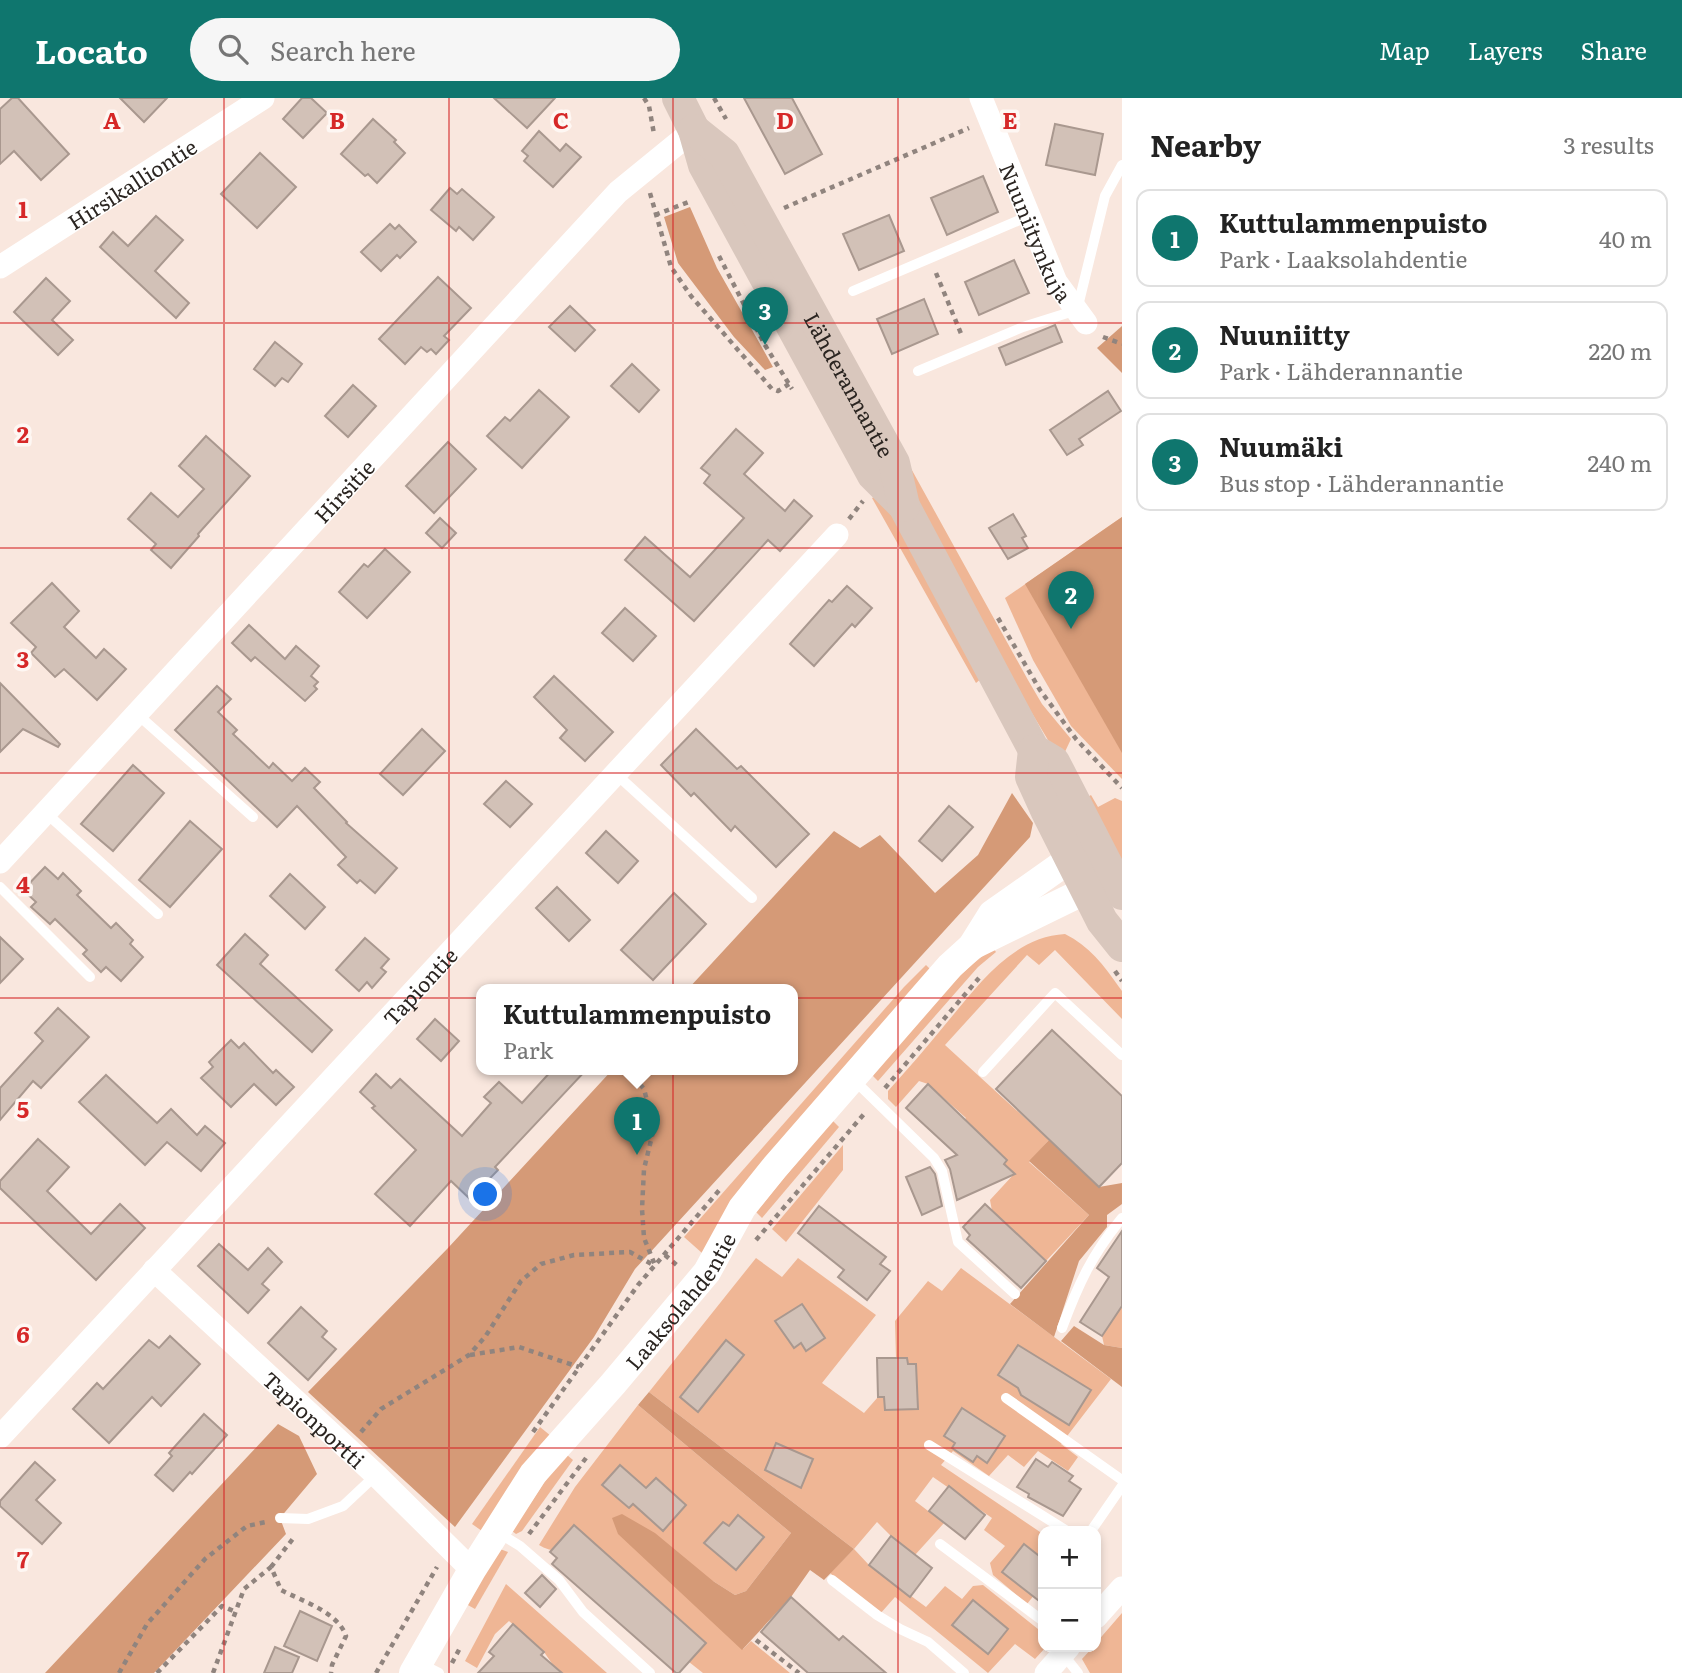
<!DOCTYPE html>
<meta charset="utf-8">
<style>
:root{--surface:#fff;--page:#f6f6f6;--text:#222;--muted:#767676;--line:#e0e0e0;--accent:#0f766e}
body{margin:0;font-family:Literata,serif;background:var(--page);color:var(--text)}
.controls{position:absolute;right:21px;bottom:21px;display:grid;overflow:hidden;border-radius:14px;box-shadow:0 4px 10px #0003}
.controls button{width:63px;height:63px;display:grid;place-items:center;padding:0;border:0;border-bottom:2px solid var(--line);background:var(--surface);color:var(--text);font:35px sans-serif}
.you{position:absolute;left:486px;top:1097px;width:24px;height:24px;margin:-18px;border:5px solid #fff;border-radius:50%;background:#1a73e8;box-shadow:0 0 0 10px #1a73e833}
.badge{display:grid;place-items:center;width:46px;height:46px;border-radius:50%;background:var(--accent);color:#fff;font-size:23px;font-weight:700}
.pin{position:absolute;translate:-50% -58px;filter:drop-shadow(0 2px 4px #0008)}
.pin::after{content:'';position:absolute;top:37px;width:24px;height:21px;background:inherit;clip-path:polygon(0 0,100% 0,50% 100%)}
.popup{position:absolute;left:476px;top:886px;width:322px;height:91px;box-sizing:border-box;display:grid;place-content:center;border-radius:14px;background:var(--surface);filter:drop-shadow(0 2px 5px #0005);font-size:23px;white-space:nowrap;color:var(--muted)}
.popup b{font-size:26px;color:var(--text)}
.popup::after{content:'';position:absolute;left:50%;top:100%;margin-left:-14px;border:14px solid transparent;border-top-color:var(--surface)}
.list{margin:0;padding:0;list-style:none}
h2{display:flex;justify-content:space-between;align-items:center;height:91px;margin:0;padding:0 28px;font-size:30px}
h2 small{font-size:23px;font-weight:400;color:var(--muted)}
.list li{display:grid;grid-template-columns:46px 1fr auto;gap:21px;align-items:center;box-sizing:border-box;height:98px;margin:0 14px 14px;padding:0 14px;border:2px solid var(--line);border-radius:14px}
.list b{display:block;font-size:26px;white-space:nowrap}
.list p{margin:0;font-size:23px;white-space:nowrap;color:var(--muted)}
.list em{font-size:23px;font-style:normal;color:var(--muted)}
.icon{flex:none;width:38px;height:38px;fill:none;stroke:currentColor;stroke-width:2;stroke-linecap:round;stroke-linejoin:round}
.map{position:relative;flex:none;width:1122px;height:1575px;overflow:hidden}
header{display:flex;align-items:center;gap:42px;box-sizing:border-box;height:98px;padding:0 35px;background:var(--accent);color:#fff}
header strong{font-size:33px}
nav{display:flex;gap:38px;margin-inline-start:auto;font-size:24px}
.search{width:490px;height:63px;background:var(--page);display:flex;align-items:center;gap:18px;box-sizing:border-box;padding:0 24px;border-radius:38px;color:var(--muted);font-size:26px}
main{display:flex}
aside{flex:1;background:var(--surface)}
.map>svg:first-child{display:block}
.green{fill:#efb695}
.forest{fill:#d59a77}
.building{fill:#d2c1b7;stroke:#a9988f;stroke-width:2}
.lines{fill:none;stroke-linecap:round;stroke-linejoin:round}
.path{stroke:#90847e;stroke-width:4.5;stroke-dasharray:5 5;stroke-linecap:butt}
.service{stroke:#fff;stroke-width:10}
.minor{stroke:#fff;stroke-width:23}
.tertiary{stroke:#fff;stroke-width:28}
.secondary{stroke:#d9c7bd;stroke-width:32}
.grid{fill:none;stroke:#d62828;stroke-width:2;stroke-opacity:0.55}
.labels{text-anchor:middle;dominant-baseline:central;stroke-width:7;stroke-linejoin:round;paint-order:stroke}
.street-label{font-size:21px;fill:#2b2521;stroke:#fef7f3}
.grid-label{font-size:23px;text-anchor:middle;font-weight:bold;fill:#d62828;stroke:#fef7f3;stroke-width:7;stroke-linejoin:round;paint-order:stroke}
</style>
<header>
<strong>Locato</strong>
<div class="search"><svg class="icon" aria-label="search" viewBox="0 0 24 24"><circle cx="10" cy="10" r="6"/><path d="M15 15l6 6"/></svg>Search here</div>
<nav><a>Map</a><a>Layers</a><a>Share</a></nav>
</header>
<main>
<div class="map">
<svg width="1122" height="1575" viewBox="0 0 1122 1575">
<rect width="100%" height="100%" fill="#f9e7de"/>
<g class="green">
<path d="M903,356l125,226 14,24 29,35 -8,17 -6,-1 -33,-55 -131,-244z"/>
<path d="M878,397l40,60 65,122 -7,6 -104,-185z"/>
<path d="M1122,419v262l-51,-53 -38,-66 -28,-62z"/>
<path d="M1091,697l7,12 17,-9 7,3v64l-37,-66z"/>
<path d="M1065,836c24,12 39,31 54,53l3,4v28l-67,-69 -16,15 -12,-10 -82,90 104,95 -20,22 60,53 -43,46 -54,-50 -2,-11 24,-26 -54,-49 6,-7 -38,-34 -9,-3 -23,26 -8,-8v-8c19,-21 38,-43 56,-65 32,-38 67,-89 121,-92z"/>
<path d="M993,850l3,4 -18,15 -100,114 -5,-5 2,-5c37,-43 72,-89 118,-123z"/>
<path d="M926,867l4,4 -228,284 -18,-16 220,-250z"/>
<path d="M832,1022l7,7 -77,91 -6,-6z"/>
<path d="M843,1047v25l-57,72 -14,-13z"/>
<path d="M756,1160l26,19 16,-19 78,57 -54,68 42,30 14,-16h6l1,13 32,-1 -1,-44 -8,-1 -1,-6h-11l-1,-37 33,-40 14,10 19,-23 150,111 -50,65 17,13 -10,14 -30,-20 -14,16 -16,-12 -19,21 -36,-25 -12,14 102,69v66l-8,-6 -8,10 -34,-29 -3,-12 15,-17 -21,-16 8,-12 -59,-41 -18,24 29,22 -29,32 -24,-19 -14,-14 -23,27 15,16 57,42 19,-21 17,13 11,-13 10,-1 60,48v14h3l-11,12 -20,-15 -27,29 -93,-76 -15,17 -50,-41 24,-24 -205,-157z"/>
<path d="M1122,1208v42l-18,-3 -2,-9z"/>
<path d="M638,1307l153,128 -45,58 -11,4 -22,-14 30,68 8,-8 39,32h-87l-14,-11 17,-19 -90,-81c-23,-18 -53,-2 -77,-17l36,-58z"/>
<path d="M540,1329l11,9 -69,95 -10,-7z"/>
<path d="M567,1357l6,5 -51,71 -6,3 -4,-3 36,-54z"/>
<path d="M500,1451l8,3 -33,57 -9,-5z"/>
<path d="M506,1486l101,89h-45l-9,-8 -9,-13 -35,-31 -14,13 -18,34 -12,-7z"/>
<path d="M1122,1515v60h-32l-8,-14 11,-12h3v-4z"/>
</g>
<g class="forest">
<path d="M690,109l27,61 56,99 -8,3 -31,-33 -56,-74 -14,-46z"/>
<path d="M1122,228v47l-25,-25z"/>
<path d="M1122,419v236l-97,-169z"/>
<path d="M1012,695l21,30 -3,14 -395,432 -41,68 -139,190 -147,-135 140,-144 165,-179h180v-80h-105l146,-158 26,17 20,-13 55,58 43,-38z"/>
<path d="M1049,1042l50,47 23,-4v21l-15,11v12l-28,34 -25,76 -44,-33 79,-89 -60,-54z"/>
<path d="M1074,1228l30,19 18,3v39l-61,-46z"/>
<path d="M649,1294l205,157 -30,31 -14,-10 -19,27 -49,53 -124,-116 -6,-16 10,-4 33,19 58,48 22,14 11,-4 45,-58 -153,-128z"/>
<path d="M278,1326l21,12 18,38 -37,44 6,16 -132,139h-109z"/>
</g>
<g class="building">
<path d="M12,0h6l51,56 -28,26 -27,-29 -14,13v-55z"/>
<path d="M120,0h47l-23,24z"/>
<path d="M302,0h9l16,15 -24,25 -20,-19z"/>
<path d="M494,0h61l-28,30z"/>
<path d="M744,0h48l30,56 -37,20z"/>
<path d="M373,21l23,21 -2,2 11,11 -28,30 -9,-9 -3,2 -24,-22z"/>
<path d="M1055,26l48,10 -8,41 -49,-10z"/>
<path d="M539,33l21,20 6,-7 15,13 -28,30 -29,-26 4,-5 -6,-5z"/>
<path d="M260,55l36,34 -39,41 -36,-34z"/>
<path d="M983,78l15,36 -51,23 -16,-37z"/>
<path d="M450,90l7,6 5,-5 32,28 -21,23 -14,-13 -3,4 -25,-21z"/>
<path d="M889,117l15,36 -45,19 -16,-36z"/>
<path d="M156,118l27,24 -28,31 34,32 -13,15 -76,-71 13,-15 15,14z"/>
<path d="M390,126l5,5 4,-4 17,17 -16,16 -3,-3 -16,16 -20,-19z"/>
<path d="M1014,162l15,33 -50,22 -14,-33z"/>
<path d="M438,179l33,31 -27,28 5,4 -13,14 -5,-5 -4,3 -6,-5 -16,17 -26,-25z"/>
<path d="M46,180l24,23 -18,19 21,20 -15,15 -44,-43z"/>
<path d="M924,201l14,35 -46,20 -15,-35z"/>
<path d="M570,208l25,24 -20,21 -26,-24z"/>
<path d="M1055,227l7,17 -56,23 -7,-17z"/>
<path d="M275,244l27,22 -14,18 -6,-4 -7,8 -21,-17z"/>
<path d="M632,266l27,26 -20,22 -28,-26z"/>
<path d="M353,287l23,21 -28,31 -23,-21z"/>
<path d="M539,292l30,27 -47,51 -35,-32 18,-19 5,4z"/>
<path d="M1108,293l13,20 -42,28 4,6 -16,10 -17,-25z"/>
<path d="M736,331l27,24 -19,21 41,37 9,-11 18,16 -32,35 -12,-11 -74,81 -69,-61 20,-23 45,40 54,-59 -40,-35 6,-8 -9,-7z"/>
<path d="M206,338l44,40 -52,58 1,2 -28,32 -20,-18 5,-6 -28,-25 23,-26 27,24 26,-28 -25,-23z"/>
<path d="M448,344l28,27 -42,44 -28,-27z"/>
<path d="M1013,416l13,22 -4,2 6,10 -20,11 -19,-31z"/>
<path d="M440,420l16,15 -14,15 -16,-15z"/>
<path d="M385,451l25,23 -43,46 -28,-26 25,-28 4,3z"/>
<path d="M52,485l27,28 -15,16 32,31 8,-9 22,20 -29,31 -33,-31 -9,8 -24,-24 5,-6 -25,-24z"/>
<path d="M847,488l25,22 -17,19 -3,-3 -38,42 -24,-22 39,-44 3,2z"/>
<path d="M625,510l31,28 -23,25 -31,-28z"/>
<path d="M249,527l36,34 11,-13 23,20 -8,10 7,6 -4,4 3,3 -12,12 -50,-44 -4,4 -19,-18z"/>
<path d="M554,578l59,56 -28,29 -25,-23 7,-8 -33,-33z"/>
<path d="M0,585l60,61 -2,3 -35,-18 -23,23z"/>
<path d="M217,588l14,13 -13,13 19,18 -4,4 36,34 4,-5 19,18 13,-13 15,14 -6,6 33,34 -1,1 51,45 -22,25 -15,-13 -3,3 -19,-18 8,-8 -49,-51 -20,21 -102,-97z"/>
<path d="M422,631l23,22 -42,44 -23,-21z"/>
<path d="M696,631l41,40 4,-3 68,68 -33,33 -41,-41 -4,5 -37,-38 -3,3 -30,-31z"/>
<path d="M133,667l31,28 -51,58 -32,-27z"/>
<path d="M506,683l26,23 -22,23 -26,-23z"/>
<path d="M949,708l24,21 -31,34 -23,-20z"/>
<path d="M190,723l32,28 -52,58 -31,-27z"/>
<path d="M606,733l32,30 -20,22 -32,-30z"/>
<path d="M45,769l13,12 5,-6 18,18 -4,4 34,33 5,-5 17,17 -3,4 13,13 -22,24 -15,-14 -5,5 -18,-18 4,-4 -32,-31 -5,5 -19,-17 5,-5 -13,-12z"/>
<path d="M290,776l35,33 -20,22 -35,-33z"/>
<path d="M557,789l33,33 -21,21 -33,-33z"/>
<path d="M674,795l32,31 -53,56 -32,-30z"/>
<path d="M245,836l23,21 -8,9 72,66 -20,22 -95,-87z"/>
<path d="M0,839l23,22 -23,24z"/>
<path d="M365,840l24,21 -8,9 5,4 -14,16 -5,-6 -8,9 -23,-21z"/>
<path d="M58,910l31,29 -48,51 -8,-7 -33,39v-32l43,-47 -8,-8z"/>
<path d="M435,921l24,22 -18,20 -24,-22z"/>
<path d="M1052,932l70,66v67l-23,24 -103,-98z"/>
<path d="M231,942l8,8 5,-5 29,30 3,-3 18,17 -18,18 -22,-21 -23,23 -30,-29 12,-11 -4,-5z"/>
<path d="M553,971h34l-92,98 3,3 -28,29 -19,-18 -41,45 -35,-32 41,-44 -44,-42 3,-2 -15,-14 16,-18 15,14 9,-9 62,57 29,-33 -7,-6 15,-15 23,21z"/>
<path d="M106,977l51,48 14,-14 26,26 8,-9 20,17 -24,28 -34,-29 -22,23 -66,-63z"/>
<path d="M928,986l79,76 -3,4 11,10 -58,26 -7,-31 -5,-9 12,-5 -51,-47z"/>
<path d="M38,1041l31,28 -22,24 44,43 29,-30 25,24 -49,52 -96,-92v-7z"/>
<path d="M930,1069l5,7 7,32 -20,9 -16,-38z"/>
<path d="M985,1106l61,57 -25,27 -54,-49 3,-4 -7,-8z"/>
<path d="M819,1108l67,51 -6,7 10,7 -23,29 -29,-23 6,-7 -46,-37z"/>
<path d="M1122,1133v75l-20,30 -22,-14 29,-45 -12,-9z"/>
<path d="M219,1146l29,26 20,-22 14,14 -20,22 7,6 -21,23 -50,-47z"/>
<path d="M802,1206l23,34 -19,13 -5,-8 -7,5 -19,-27z"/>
<path d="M301,1209l26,24 -5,6 14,12 -28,31 -40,-37z"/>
<path d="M170,1238l30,28 -39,42 -9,-9 -43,46 -36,-34 24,-26 6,6 46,-49 10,8z"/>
<path d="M726,1242l18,15 -46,57 -18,-15z"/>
<path d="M1018,1247l73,45 -22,35 -48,-30 -3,-7 -20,-13z"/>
<path d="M877,1260h30l1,6h8l2,45 -33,1 -1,-13h-6z"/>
<path d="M962,1310l43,28 -18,27 -10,-7 -4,6 -21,-14 3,-5 -11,-7z"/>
<path d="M204,1316l23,21 -35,39 -2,-2 -17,19 -18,-16 17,-19 -3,-3z"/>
<path d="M776,1345l37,16 -12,29 -36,-18z"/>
<path d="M1036,1361l12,8 4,-5 21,14 -4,5 12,8 -18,27 -35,-19 1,-3 -12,-7z"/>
<path d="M35,1364l20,18 -19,20 25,23 -19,21 -42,-38v-5z"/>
<path d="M620,1367l26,23 10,-10 30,27 -23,26 -30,-27 -4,4 -27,-23z"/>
<path d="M949,1388l36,29 -20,24 -36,-28z"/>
<path d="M738,1417l26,22 -28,33 -32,-27 19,-21 6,4z"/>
<path d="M574,1427l132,118 -27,30h-3l-124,-109 5,-6 -7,-6z"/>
<path d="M891,1438l41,32 -22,29 -41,-32z"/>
<path d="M1024,1446l19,15v45l-41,-32z"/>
<path d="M542,1477l14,14 -16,18 -15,-14z"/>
<path d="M791,1499l48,43 4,-4 43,37h-78l-47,-41z"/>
<path d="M973,1502l35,29 -20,25 -36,-29z"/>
<path d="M300,1513l32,15 -15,35 -33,-15z"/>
<path d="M513,1526l31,28 -3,3 21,18h-84l16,-17 -5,-4z"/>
<path d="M275,1549l24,10 -7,16h-28z"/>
</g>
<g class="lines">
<g class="path">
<path d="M644,0l5,8 5,28"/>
<path d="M714,0l12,21"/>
<path d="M650,95l21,74 20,29 81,93 6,2 11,-7"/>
<path d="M784,110l185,-80"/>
<path d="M655,117l36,-14"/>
<path d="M719,158l46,89 27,44"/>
<path d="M936,175l26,63"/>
<path d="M1103,239l19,7"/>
<path d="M849,421l14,-18"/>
<path d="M998,520l42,72 36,49 46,49"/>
<path d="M1115,873l7,10"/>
<path d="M627,971l17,20 10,39 -10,41 -2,40 2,29 11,27"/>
<path d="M885,990l94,-110"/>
<path d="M756,1142l108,-126"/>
<path d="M665,1157l15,13"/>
<path d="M470,1257l49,-8 60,20"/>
<path d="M361,1334l20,-23 88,-54 16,-18 36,-56 20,-17 33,-9 56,-3 25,14"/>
<path d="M533,1334l105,-147 84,-98"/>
<path d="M529,1436l60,-80"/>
<path d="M271,1469l24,-31"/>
<path d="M756,1542l43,33"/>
<path d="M452,1565l9,-17"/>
<path d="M119,1575l28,-49 58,-65 42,-33 19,-4"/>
<path d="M157,1575l65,-67 14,6"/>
<path d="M213,1575l31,-84 27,-22 10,23c21,11 57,22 65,46l-14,29 -1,8"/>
<path d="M376,1575l61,-106"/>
</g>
<g class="service">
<path d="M853,193l176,-75"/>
<path d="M918,273l105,-44 54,-17 28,-114 17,-31"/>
<path d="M137,616l116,103"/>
<path d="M616,676l136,124"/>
<path d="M46,715l112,101"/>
<path d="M0,789l90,90"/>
<path d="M983,974l72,-79 67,62"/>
<path d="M854,982l80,78 8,13 16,71 57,52"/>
<path d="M1062,1230c16,-43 30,-74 60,-110"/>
<path d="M1006,1300l116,82"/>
<path d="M929,1347l138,86"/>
<path d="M280,1420l28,1 35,-13 33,-31"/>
<path d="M1091,1433l31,-45"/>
<path d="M497,1434l23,14 39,34 24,32 67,61"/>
<path d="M940,1446l103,77"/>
<path d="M832,1482l45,35 23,14 28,13 36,31"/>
<path d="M1063,1556l15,19"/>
<path d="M421,1566l18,9"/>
</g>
<g class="minor">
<path id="s1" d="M981,0l75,184 30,41"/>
<path id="s2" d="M0,169l263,-169"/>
<path id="s3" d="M0,764l618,-670 76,-62"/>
<path id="s4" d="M154,1172l222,205 96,95"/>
<path id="s5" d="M0,1339l837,-902"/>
<path d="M1096,1519l26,-29"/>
<path d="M1046,1575l23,-26"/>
</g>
<g class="tertiary">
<path d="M972,848l133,-65"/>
<path id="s6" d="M413,1575l59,-103 61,-96 80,-90 94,-112 35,-64 33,-41 175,-201 22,-20 20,-32 95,-67"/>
</g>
<g class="secondary">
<path d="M678,0l16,32 10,35 169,310 31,31 130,244 20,12 68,132"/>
<path id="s7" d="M694,32l30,24 170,309 10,43"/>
<path d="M1034,652l-3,27 15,33 56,111 20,25"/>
</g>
</g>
<path class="grid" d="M224,0v1575M449,0v1575M673,0v1575M898,0v1575M0,225h1122M0,450h1122M0,675h1122M0,900h1122M0,1125h1122M0,1350h1122"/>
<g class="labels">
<g class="street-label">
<text stroke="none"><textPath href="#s2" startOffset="156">Hirsikalliontie</textPath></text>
<text stroke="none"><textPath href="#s1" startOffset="145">Nuuniitynkuja</textPath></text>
<text stroke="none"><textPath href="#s7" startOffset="301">Lähderannantie</textPath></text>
<text stroke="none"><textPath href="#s3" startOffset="506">Hirsitie</textPath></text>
<text stroke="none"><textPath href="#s5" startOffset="616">Tapiontie</textPath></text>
<text stroke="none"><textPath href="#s6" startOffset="460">Laaksolahdentie</textPath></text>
<text stroke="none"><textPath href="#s4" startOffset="219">Tapionportti</textPath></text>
</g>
</g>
<g class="grid-label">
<text x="112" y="31">A</text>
<text x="337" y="31">B</text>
<text x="561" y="31">C</text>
<text x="785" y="31">D</text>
<text x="1010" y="31">E</text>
<text x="23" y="120">1</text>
<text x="23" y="345">2</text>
<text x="23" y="570">3</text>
<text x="23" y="795">4</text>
<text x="23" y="1020">5</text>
<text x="23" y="1245">6</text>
<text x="23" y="1470">7</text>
</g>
</svg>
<div class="controls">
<button>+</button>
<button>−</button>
</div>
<div class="you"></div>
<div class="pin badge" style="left:637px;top:1057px">1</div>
<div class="popup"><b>Kuttulammenpuisto</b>Park</div>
<div class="pin badge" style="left:1071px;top:531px">2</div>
<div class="pin badge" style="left:765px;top:247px">3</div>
</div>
<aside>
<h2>Nearby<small>3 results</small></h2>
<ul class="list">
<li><span class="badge">1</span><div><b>Kuttulammenpuisto</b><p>Park · Laaksolahdentie</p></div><em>40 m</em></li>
<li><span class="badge">2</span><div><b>Nuuniitty</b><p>Park · Lähderannantie</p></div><em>220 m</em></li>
<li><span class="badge">3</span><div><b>Nuumäki</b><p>Bus stop · Lähderannantie</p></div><em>240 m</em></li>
</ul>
</aside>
</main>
